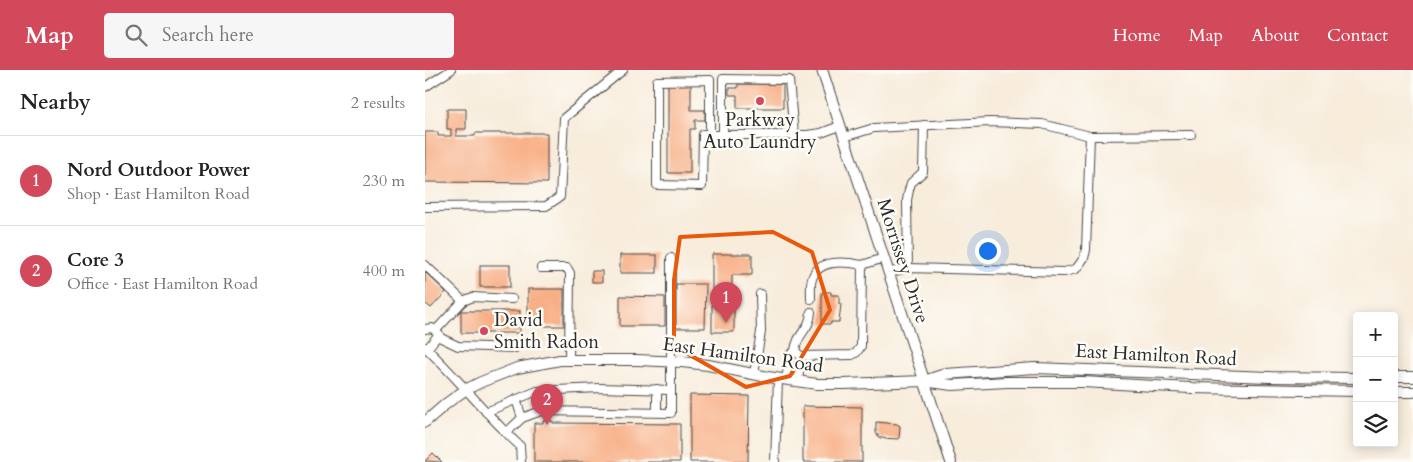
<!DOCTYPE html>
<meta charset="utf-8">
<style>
:root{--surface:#fff;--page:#f6f6f6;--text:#222;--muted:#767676;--line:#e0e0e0;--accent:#d1495b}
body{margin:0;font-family:Cardo,serif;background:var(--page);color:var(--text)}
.controls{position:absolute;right:15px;bottom:15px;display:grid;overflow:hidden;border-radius:5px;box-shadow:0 2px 12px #0003}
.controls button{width:45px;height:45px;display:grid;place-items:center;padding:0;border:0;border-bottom:1px solid var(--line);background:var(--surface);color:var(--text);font:25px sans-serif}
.you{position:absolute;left:562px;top:180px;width:18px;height:18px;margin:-12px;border:4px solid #fff;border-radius:50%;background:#1a73e8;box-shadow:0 0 0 8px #1a73e833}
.badge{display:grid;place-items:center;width:32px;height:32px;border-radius:50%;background:var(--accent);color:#fff;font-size:16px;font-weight:700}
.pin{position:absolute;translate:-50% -41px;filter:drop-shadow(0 1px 2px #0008)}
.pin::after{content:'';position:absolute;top:26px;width:18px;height:15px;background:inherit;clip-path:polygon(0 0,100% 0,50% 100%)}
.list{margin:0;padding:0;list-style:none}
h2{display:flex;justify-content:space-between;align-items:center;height:65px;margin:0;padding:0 20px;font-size:21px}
h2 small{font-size:16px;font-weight:400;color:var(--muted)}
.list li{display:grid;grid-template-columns:32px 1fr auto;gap:15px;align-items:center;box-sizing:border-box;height:90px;padding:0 20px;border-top:1px solid var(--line)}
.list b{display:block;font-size:19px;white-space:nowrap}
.list p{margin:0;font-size:16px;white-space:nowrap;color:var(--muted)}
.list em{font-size:16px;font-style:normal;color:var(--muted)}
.icon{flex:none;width:28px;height:28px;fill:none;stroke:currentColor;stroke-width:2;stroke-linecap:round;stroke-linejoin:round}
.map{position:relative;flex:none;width:988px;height:392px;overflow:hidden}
header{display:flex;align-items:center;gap:30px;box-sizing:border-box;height:70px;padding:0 25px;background:var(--accent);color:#fff}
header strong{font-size:24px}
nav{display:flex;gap:28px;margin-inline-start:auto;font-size:18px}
.search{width:350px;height:45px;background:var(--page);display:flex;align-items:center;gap:12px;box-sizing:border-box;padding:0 18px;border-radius:5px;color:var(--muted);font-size:19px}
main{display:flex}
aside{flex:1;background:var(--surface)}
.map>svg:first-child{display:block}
.building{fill:#f8af85}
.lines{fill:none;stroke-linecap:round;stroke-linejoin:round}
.minor-casing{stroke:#4a4845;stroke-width:10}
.major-casing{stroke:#4a4845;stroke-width:12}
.minor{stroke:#fff;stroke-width:8}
.major{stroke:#fff;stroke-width:10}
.marked{fill:none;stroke:#e8590c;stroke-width:4;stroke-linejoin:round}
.poi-dot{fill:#d1495b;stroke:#fdfcf7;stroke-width:2}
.labels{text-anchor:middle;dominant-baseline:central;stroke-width:5;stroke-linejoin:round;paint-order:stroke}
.poi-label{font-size:19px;fill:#2b2b2b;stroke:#fdfcf7}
.street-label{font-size:19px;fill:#2b2b2b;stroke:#fdfcf7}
</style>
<header>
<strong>Map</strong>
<div class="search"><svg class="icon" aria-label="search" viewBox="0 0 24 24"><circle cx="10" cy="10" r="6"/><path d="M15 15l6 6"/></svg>Search here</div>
<nav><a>Home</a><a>Map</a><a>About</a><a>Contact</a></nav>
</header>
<main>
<aside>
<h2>Nearby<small>2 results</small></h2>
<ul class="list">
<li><span class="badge">1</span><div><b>Nord Outdoor Power</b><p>Shop · East Hamilton Road</p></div><em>230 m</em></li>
<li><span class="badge">2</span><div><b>Core 3</b><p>Office · East Hamilton Road</p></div><em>400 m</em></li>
</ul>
</aside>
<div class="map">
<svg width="988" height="392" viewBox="0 0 988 392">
<rect width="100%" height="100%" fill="#fdfcf7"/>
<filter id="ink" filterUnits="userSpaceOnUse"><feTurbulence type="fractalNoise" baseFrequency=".02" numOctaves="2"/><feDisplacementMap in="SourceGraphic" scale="10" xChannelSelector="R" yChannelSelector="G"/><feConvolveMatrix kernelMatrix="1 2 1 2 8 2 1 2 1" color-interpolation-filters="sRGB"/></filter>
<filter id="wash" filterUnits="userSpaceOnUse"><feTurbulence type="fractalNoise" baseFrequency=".0096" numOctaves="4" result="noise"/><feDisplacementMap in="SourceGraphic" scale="20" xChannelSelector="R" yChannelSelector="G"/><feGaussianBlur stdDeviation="1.12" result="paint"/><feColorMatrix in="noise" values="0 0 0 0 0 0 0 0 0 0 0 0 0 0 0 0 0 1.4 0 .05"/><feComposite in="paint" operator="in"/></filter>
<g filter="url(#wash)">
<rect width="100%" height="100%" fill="#f8ecdb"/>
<g id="blocks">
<g class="building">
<path d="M243,14h23v26h14v10h-10v9h-5v44h-22z"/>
<path d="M313,14h45v24h-46v-13h-8v-7h9z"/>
<path d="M22,39h19v20h-10v7h19v-3h72v50l-122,-1v-50h13v4h13v-7h-4z"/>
<path d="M287,184h40v21h-20v35h2v22h-22z"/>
<rect x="195" y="185" width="37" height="18"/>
<rect x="55" y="195" width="30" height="22"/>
<rect x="167" y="201" width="10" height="11"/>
<path d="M0,202l21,20 -15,16 -6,-5z"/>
<path d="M251,214h30l-1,44h-29z"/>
<rect x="103" y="219" width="36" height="37"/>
<path d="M397,222h9v3h8v9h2l-2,18h-8v2h-9z"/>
<path d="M195,226l45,1v29h-45z"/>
<rect x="36" y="241" width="59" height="22"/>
<path d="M265,325l59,1 -1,66h-58z"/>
<path d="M378,336l59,1v55h-59z"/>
<path d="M118,351h10v2l127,1v38h-146v-39h9z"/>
<path d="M451,352l21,2 3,2 -1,13 -19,-1 -4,-5z"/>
<path d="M8,383l9,9 -17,-1z"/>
</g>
</g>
</g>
<g filter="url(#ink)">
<use href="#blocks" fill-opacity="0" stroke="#4a4845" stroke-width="1"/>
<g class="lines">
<g class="minor-casing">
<g id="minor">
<path d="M0,17l26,-17"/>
<path d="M285,65l-7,-1 -1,52 -45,-1v-104l53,-1v55h97l14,-2 19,-7"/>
<path d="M298,65v-56l66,1 5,55"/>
<path d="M419,67l30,-9 116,-6 52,2 48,12 101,-1"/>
<path d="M0,137l121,-1 14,-9 4,-79 59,-48"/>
<path d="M0,195l38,36"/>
<path d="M116,198h26l3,5 -1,87"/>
<path d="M483,198l-1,-68 2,-10 2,-7 12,-11 1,-47"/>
<path d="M463,203l20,-5 156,4 12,-3 8,-11 2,-8 4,-114"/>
<path d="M386,229c0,-6 -1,-15 1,-20 6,-21 34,-17 50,-14"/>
<path d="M0,259l7,-1 7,6 -12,15"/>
<path d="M11,260l27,-29 10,-4 39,2"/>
<path d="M14,267l19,9 57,2"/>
<path d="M0,277c33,31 61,68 95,99l1,16"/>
<path d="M370,281c2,-19 15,-20 16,-39"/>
<path d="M376,286l51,-1 5,-3 4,-6 1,-81 22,-7"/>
<path d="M329,304l7,-42 -1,-38"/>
<path d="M361,310l4,-25 5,-4 6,5 -3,26"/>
<path d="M232,319v23"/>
<path d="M91,329l6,19"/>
<path d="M61,342l51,-21 62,-3 72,2v-132"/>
<path d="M81,363l16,-15 19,-7 130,2v-23"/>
<path d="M350,392l3,-83"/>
</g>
</g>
<g class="major-casing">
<g id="major">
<path d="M397,0l129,392"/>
<path d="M969,307h19"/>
<path d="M502,310l18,-6 90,-6 234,9 88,1"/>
<path d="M969,322h19"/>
<path d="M0,352l22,-19 18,-13 16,-8 36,-14 43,-8h77l45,2 26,3 60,12 49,7h27l80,-3 28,4 55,-3h76l107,6 167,3"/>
</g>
</g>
<use href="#minor" class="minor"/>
<use href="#major" class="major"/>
</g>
</g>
<path class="marked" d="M348,162l39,20 18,58 -40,66 -44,11 -72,-41v-66l6,-43z"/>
<g class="poi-dot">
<circle cx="335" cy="31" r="5"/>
<circle cx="59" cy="261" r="5"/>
</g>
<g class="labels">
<g class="poi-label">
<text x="335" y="50">Parkway<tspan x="335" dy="22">Auto Laundry</tspan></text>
<text x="69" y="250" text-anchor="start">David<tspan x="69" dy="22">Smith Radon</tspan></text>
</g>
<g class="street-label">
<text transform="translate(478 191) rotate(72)">Morrissey Drive</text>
<text transform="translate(318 285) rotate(8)">East Hamilton Road</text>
<text transform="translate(731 285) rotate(3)">East Hamilton Road</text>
</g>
</g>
</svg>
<div class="controls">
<button>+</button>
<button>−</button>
<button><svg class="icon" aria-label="layers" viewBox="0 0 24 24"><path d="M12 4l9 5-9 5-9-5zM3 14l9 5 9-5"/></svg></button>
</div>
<div class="you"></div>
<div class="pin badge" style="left:301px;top:253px">1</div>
<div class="pin badge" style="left:122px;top:355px">2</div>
</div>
</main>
